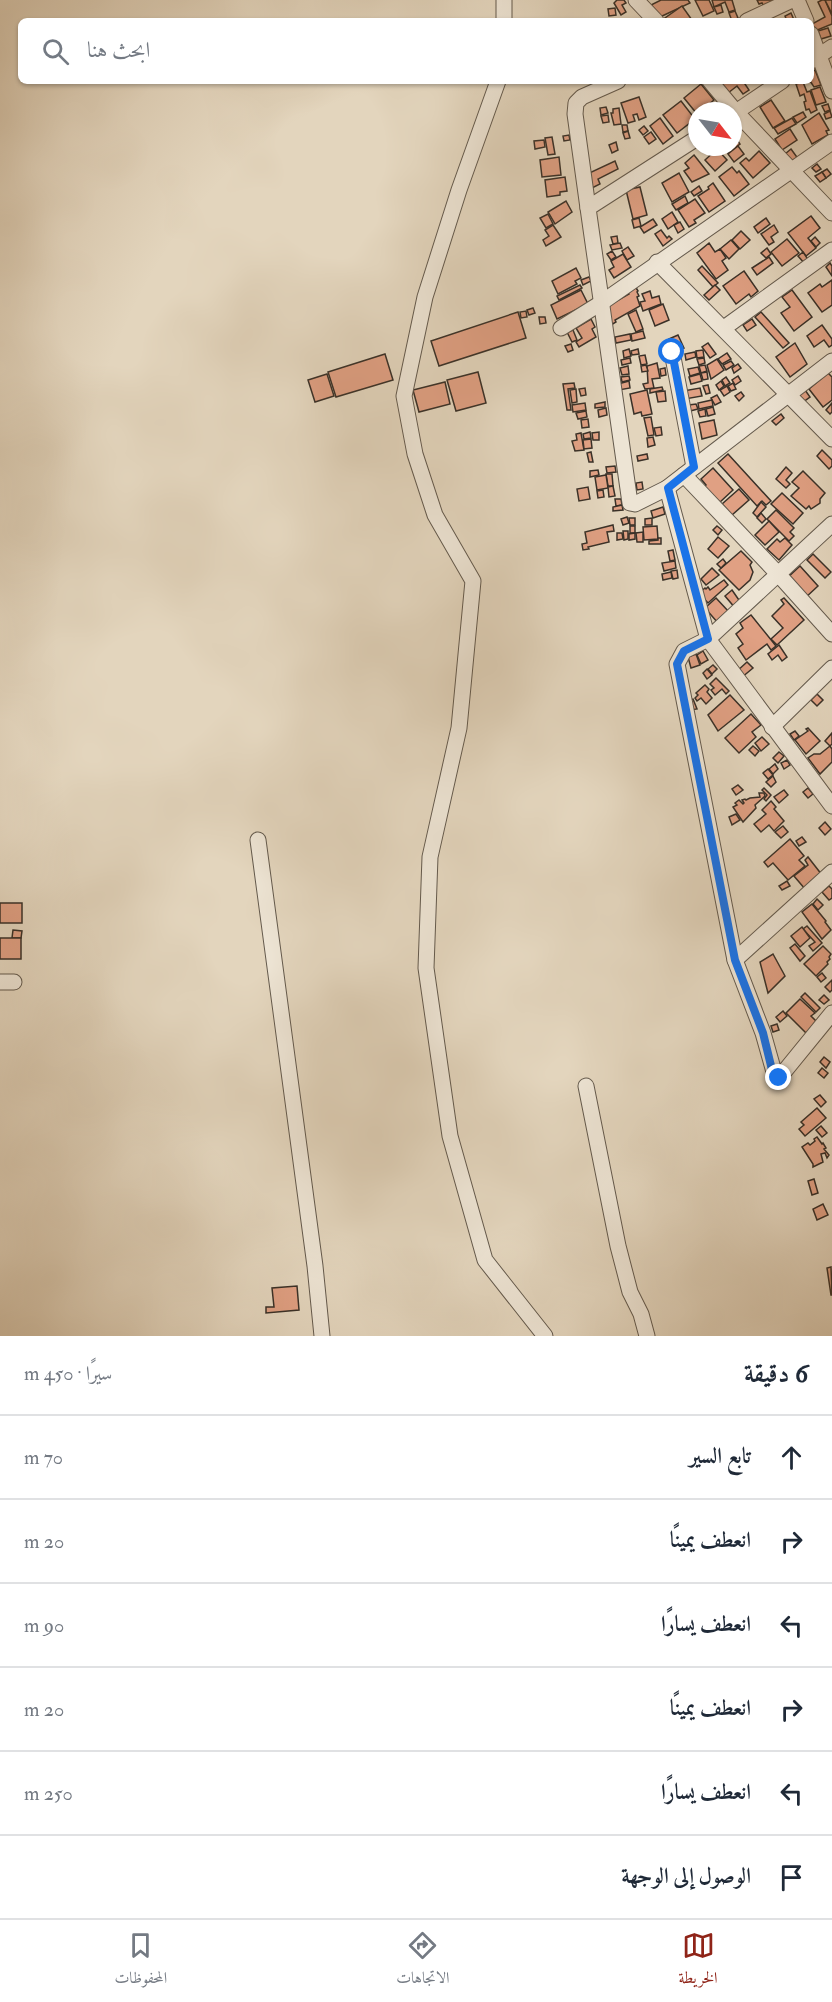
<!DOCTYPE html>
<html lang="ar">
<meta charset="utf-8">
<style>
:root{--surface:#fff;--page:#f2f2f3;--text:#1f2937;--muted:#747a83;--line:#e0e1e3;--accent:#8f2418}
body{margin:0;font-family:"IM FELL Double Pica",Amiri,serif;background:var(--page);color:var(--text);direction:rtl}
.compass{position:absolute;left:688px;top:102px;width:54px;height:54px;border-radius:50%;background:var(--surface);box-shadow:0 2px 4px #0004;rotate:121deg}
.stop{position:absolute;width:18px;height:18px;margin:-14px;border:4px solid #1a73e8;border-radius:50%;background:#fff}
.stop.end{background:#1a73e8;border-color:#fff;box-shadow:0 2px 6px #0008}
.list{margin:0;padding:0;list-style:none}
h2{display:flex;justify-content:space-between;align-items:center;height:78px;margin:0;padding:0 24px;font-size:26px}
h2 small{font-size:20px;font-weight:400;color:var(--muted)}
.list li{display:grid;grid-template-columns:39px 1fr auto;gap:18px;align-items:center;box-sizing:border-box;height:84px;padding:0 24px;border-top:2px solid var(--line)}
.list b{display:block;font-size:22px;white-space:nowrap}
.list em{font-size:20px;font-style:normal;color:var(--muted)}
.icon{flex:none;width:33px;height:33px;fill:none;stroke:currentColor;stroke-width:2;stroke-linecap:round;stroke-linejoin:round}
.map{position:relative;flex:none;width:832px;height:1336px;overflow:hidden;direction:ltr}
.search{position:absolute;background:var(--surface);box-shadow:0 2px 4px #0004;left:18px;right:18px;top:18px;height:66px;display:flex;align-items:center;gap:15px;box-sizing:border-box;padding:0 21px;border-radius:9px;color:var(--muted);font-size:22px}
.sheet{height:582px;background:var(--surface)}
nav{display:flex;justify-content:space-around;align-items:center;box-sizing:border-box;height:84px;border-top:2px solid var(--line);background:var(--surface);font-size:16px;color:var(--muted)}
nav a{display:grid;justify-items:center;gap:3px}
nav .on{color:var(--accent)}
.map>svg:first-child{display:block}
.building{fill:#e0a083;stroke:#3a3128;stroke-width:1.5}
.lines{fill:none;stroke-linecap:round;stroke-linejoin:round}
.minor-casing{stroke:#645a4d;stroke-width:17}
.minor{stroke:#ede4d4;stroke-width:15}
.route{stroke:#1a73e8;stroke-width:8}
</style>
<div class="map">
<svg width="832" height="1336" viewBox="0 0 832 1336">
<rect width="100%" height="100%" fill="#e3d5bd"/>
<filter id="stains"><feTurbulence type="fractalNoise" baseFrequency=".00333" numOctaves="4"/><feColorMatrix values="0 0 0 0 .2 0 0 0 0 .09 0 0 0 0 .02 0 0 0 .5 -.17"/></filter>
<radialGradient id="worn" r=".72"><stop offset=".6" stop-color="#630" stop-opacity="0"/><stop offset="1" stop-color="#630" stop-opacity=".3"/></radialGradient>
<g class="building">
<path d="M617,0h7l2,3 -4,2 4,7 -5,3 -7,-12z"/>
<path d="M661,0h27l2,3 -30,14 -9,-12z"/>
<path d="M695,0h14l5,11 -11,5z"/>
<path d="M712,0h20l3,10 -6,2 -4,-10 -11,5z"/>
<path d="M757,0h22l-15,7 -2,-4 -3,1z"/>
<path d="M822,0h3l7,16v8l-17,7 -3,-7 13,-7 -7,-15z"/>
<path d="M825,0h7v14z"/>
<path d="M721,5l2,7 -6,2 -3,-7z"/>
<path d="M682,6l10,14 -25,1 -2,-3z"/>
<path d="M615,8l1,7 -7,1 -1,-7z"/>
<path d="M735,11l3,7 -6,3 -3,-8z"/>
<path d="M791,13l3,7 -7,1 -2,-5z"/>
<path d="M828,28l3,8 -10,3 -3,-8z"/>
<path d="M815,70l6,15 -7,2 -4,-6 1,-9z"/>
<path d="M719,81h24l6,9 -6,4 -6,-8 -9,7z"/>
<path d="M803,82l4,10 3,-1 7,19 -6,3 -2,-4 -3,1 -2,-8 2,-1 -2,-7 -4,2 -4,-12z"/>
<path d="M701,84l13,16 -13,11h-4v3l-13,-16z"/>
<path d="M820,87l6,15 -10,3 -5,-15z"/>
<path d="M639,97l7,20 -7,3 -2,-6 -4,1 2,6 -7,2 -7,-20z"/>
<path d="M771,100l14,21 -12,7 -13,-21z"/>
<path d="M681,101l14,18 -18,14 -14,-18z"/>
<path d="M828,104l2,6 -5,2 -3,-6z"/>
<path d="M606,107l2,6 -7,2 -1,-7z"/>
<path d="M619,108l2,16 -7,1 -3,-12h2v-4z"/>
<path d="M830,111l2,6 -6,2 -2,-5z"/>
<path d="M803,112l3,5 -9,6 -4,-6z"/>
<path d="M819,113l10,17 -3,1 2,4 -16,9 -10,-19z"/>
<path d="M608,115l1,7 -6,1 -2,-7z"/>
<path d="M660,118l13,18 -10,8 -13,-18z"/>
<path d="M792,118l4,6 -18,10 -4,-6z"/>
<path d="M622,125h5l1,6 -5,1z"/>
<path d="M644,126l4,5 -5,4 -4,-5z"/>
<path d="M790,129l7,11 -15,10 -7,-11z"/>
<path d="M628,131l2,7 -5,1 -2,-6z"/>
<path d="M651,132l5,7 -7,5 -5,-7z"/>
<path d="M733,134l7,10 -12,9 -4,-6h9z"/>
<path d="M569,135l1,5 -6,1 -1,-5z"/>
<path d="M552,137l3,17 -7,1 -3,-17z"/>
<path d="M544,140l1,7 -10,2 -1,-8z"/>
<path d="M616,142l2,8 -6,3 -3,-8z"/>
<path d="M738,146l6,8 -10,8 -6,-8z"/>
<path d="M717,149l10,11 -12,11 -10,-11z"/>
<path d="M791,149l8,11 -6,4 -8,-10z"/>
<path d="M759,151l11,12 -17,15 -13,-15 6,-5 3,3z"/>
<path d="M694,155l15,19 -17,8 -8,-11 5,-3 -4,-5z"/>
<path d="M559,157l2,18 -19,2 -2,-17z"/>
<path d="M615,161l3,8 -20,10 2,5 -8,4 -7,-13z"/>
<path d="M817,164l4,5 -5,3 -4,-4z"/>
<path d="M732,167l5,6 2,-2 10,13 -15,12 -15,-19z"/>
<path d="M827,169l4,5 -5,4 -4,-6z"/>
<path d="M822,172l4,6 -6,4 -5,-6z"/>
<path d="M679,173l10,19 -17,10 -10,-19z"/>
<path d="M565,177l2,14 -7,1v3l-13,2 -2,-17z"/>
<path d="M713,183l12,18 -16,11 -11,-16 11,-7 -1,-2z"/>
<path d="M699,186l3,5 -8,5 -3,-4z"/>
<path d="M640,187l7,28 -14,4 -7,-29z"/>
<path d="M685,196l3,7 -12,7 -4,-6z"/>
<path d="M695,199l10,14 -11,7 2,3 -7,4 -11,-17z"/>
<path d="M566,201l6,11 -17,12 -7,-12z"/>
<path d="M672,212l6,10 -10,7 -6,-10z"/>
<path d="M548,214l5,10 -7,4 -6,-10z"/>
<path d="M811,216l9,12 -12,10 8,10 -10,8 -18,-23z"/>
<path d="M639,218l2,8 -7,2 -2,-8z"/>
<path d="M766,218l4,6 -12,9 -4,-6z"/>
<path d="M653,219l4,6 -13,8 -4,-6z"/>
<path d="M680,222l4,7 -6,4 -4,-8z"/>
<path d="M553,225l8,12 -15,9 -3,-6 6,-4 -4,-6z"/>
<path d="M774,225l4,7 -7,5 3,5 -5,3 -8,-11z"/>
<path d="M661,230l6,8 2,-2 3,3 -9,7 -8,-12z"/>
<path d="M741,231l9,9 -10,9 -8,-9z"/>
<path d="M617,236l1,7 -5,1 -2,-7z"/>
<path d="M815,237l5,6 -4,4 -5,-6z"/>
<path d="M787,239l12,14 -17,13 -11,-14z"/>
<path d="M731,240l8,9 -10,10 -9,-10z"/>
<path d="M620,243l2,5 -10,2 -2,-5z"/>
<path d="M709,243l6,9 5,-3 6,9 -4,3 6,9 -12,9 -19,-26z"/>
<path d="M628,247l6,9 -7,4 -5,-9z"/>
<path d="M767,248l4,6 -5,4 -5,-5z"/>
<path d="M612,251l4,6 -5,3 -4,-6z"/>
<path d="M803,252l6,9 -4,3 -7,-8z"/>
<path d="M623,254l8,13 -17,11 -5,-8 5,-3 -3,-6z"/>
<path d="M769,257l4,6 -16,12 -5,-7z"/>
<path d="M830,263l2,3v10l-6,-9z"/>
<path d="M702,266l16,17 -5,4 -15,-17z"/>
<path d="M576,268l5,10 -6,3 2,3 -19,10 -6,-13z"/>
<path d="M744,271l14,20 -7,6 -2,-3 -13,10 -13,-18z"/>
<path d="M589,277l2,4 -8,4 -2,-5z"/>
<path d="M832,280v25l-10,7 -14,-19 12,-9 2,3z"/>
<path d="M580,285l2,3 -23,12 -2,-4z"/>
<path d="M715,285l5,5 -11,10 -5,-5z"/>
<path d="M635,286l3,5 -1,1 2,4 -2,1 3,9 -25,14 1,2 -5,3 -5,-18 23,-13 -1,-2z"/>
<path d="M581,290l7,14 -31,15 -6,-14z"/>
<path d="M792,290l20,27 -18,14 -13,-18 9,-6 -8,-10z"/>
<path d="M650,291l2,7 7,-2 2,8 -18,7 -3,-9 5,-1 -3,-7z"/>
<path d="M663,304l6,16 -14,6 -6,-16z"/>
<path d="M533,308l2,5 -6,2 -2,-5z"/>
<path d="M636,310l7,19 -7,3 -8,-18z"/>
<path d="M526,311l1,6 -6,1 -1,-6z"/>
<path d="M518,312l8,26 -87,28 -8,-25z"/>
<path d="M761,312l28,31 -6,5 -28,-31z"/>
<path d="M539,317h6l1,6 -6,1z"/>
<path d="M591,319l4,8 -3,2 4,8 -17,10 -3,-5 6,-4 -6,-10z"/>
<path d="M752,319l4,6 -9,6 -4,-6z"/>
<path d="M822,325l10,14v6l-3,2 -5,-7 -10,7 -7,-11z"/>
<path d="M573,330l4,10 -5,2 -5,-10z"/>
<path d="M643,331l2,7 -13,3 -1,-7z"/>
<path d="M630,334l1,6 -15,3 -1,-6z"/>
<path d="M678,335l6,13 -9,4 -6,-13z"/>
<path d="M708,343l8,11 -6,4 -8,-11z"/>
<path d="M795,343l12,21 -17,13 -14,-20z"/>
<path d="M571,344l2,6 -5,2 -3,-6z"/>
<path d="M629,349l2,7 -7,2 -1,-7z"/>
<path d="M638,349l1,5 -7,1 -1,-4z"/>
<path d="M703,350l1,7 -7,1 -1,-7z"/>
<path d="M695,352l1,5 -10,3 -1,-6z"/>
<path d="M727,353l4,6 -9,5 -4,-5z"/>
<path d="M385,354l8,26 -57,17 -8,-25z"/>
<path d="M645,355l2,9 -6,1 -2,-9z"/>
<path d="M630,358l1,5 -9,2 -1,-5z"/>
<path d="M704,358l1,5 -6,2 -2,-6z"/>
<path d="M717,359l7,11 -13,9 -4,-14z"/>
<path d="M731,361l3,4 -8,5 -3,-5z"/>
<path d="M657,363l3,15 -8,1 2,9 -9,1 -2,-5 5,-1 -1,-17z"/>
<path d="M738,364l3,4 -7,5 -2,-5z"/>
<path d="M646,365l2,6 -6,1 -1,-6z"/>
<path d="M705,365l2,6 -6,2 -2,-7z"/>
<path d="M628,366l1,8 -7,1 -2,-7z"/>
<path d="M698,367l2,6 -10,3 -2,-7z"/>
<path d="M665,368l1,7 -5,1 -1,-7z"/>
<path d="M478,372l8,31 -30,8 -9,-31z"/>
<path d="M707,372l1,7 -5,1 -2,-7z"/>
<path d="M828,373l4,4v23l-9,7 -14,-18z"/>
<path d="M327,374l7,22 -19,6 -7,-22z"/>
<path d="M700,374l2,7 -11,3 -2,-7z"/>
<path d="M629,376l1,4 -8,2 -1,-5z"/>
<path d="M738,376l3,5 -6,4 -3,-5z"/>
<path d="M726,377l4,6 -5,3 -3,-6z"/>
<path d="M629,381l1,7 -11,2 -1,-6z"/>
<path d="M721,381l3,5 -5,4 -3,-5z"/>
<path d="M445,382l5,22 -31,8 -6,-22z"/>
<path d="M574,383l1,5 -7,1 3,21h-4l-4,-26z"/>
<path d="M733,383l3,6 -5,2 -3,-5z"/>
<path d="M708,385l2,8 -4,1 -3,-8z"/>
<path d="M727,386l3,6 -6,4 -4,-6z"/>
<path d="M662,387l1,3 -13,3v-4z"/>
<path d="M585,388l1,7 -5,1 -2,-7z"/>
<path d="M700,388l2,8 -17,3 -2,-8z"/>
<path d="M576,389l1,13 -5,1 -2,-13z"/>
<path d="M647,390l5,24 -10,2 -1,-4 -7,2 -4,-20z"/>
<path d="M805,390l5,7 -11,8 -5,-7z"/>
<path d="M665,391l1,10 -8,1 -2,-10z"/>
<path d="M741,392l3,4 -5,5 -4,-5z"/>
<path d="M717,395l4,7 -6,3 -4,-7z"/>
<path d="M712,400l1,6 -14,3 -1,-6z"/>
<path d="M605,402v5l-10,1v-4z"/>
<path d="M585,403l1,7 -13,2 -1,-7z"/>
<path d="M832,403v9l-2,2 -4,-4z"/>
<path d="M696,404l2,5 -8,2 -1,-6z"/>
<path d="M713,407l2,7 -7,2 -2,-7z"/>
<path d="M606,408l1,7 -8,2 -1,-7z"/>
<path d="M705,409l1,7 -6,1 -2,-6z"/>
<path d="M586,411l1,6 -9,2 -2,-6z"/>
<path d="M781,414l3,4 -8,7 -4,-4z"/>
<path d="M651,417l3,18 -6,1 -4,-18z"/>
<path d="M588,419l1,8 -7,1 -1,-8z"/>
<path d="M714,420l3,15 -15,4 -3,-16z"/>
<path d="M661,427l1,8 -6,1 -2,-8z"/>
<path d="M590,432l1,6 -7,1 -1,-5z"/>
<path d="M599,432v8h-6l-1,-7z"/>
<path d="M581,433l3,17 -9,1 -3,-10 5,-1 -1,-6z"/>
<path d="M653,437l2,8 -7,2 -1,-9z"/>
<path d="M591,439l1,9 -8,1 -1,-9z"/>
<path d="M822,450l10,10v6l-3,3 -12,-13z"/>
<path d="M591,452l2,10h-4l-2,-9z"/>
<path d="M647,454l1,5 -10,2 -1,-5z"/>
<path d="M728,454l43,47 -5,4 -4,-4 -5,5 -39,-43z"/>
<path d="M615,466l1,6 -9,1 -1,-6z"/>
<path d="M786,467l6,6 -6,7 4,4 -4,4 -10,-9z"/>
<path d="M713,468l20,22 -14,13 -15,-16 2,-2 -5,-6z"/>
<path d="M598,470l1,5 -9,2v-6z"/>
<path d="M803,471l22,22 -5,6v4l-9,6 -2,-3 -3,3 -15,-13 8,-8 -7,-6z"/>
<path d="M606,474h6l1,12h-5z"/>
<path d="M606,475l2,13 -11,2 -2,-13z"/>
<path d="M642,482l1,7 -6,1 -1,-7z"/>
<path d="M613,486l2,10 -6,1 -1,-10z"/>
<path d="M588,487l2,12 -11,2 -2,-12z"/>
<path d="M739,489l10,11 -17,15 -10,-11z"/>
<path d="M603,490l1,7 -6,1 -1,-7z"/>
<path d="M782,493l21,20 -10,11 -22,-20z"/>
<path d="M615,499h6l1,6 -6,1z"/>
<path d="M761,502l5,5 -9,10 -4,-4z"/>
<path d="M622,505l1,5 -10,1v-4z"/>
<path d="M663,507l2,7 -12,4 -2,-7z"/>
<path d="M776,510l18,18 -4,4 4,4 -5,5 -22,-22z"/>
<path d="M761,513l5,6 -4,4 -5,-5z"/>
<path d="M627,517l2,6 -6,2 -2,-6z"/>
<path d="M629,518h6v7h-5z"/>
<path d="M652,518v7h-7v-6z"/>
<path d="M769,521l10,11 -14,13 -10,-10z"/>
<path d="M613,525l1,6 -7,1 2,10 -21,5 1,2 -6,1 -1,-6 5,-1 -2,-11z"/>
<rect x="630" y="526" width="5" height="7"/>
<path d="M657,526l1,13 -14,1 -1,-13z"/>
<path d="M717,526l5,4 -4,5 -5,-5z"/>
<path d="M623,531h5v8l-4,1z"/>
<path d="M643,532v10h-6l-1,-9z"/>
<path d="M617,533h5l1,6 -6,1z"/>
<path d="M635,533v6l-6,1v-6z"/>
<path d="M718,537l11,9 -11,12 -10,-9z"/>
<path d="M658,538h3v6h-12v-3l9,-1z"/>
<path d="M785,538l7,7 -13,15 -12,-11 10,-10 3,3z"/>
<path d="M673,550l2,10 -5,1 -2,-10z"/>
<path d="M741,551l11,11 -2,3 3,7 -3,8 -11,10 -20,-20z"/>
<path d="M813,554l18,18 -6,6 -18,-18z"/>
<path d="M723,559l3,4 -5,5 -4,-4z"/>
<path d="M675,561l1,7 -12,3 -2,-8z"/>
<path d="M800,566l18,20 -14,13 -19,-19z"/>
<path d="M712,568l7,7 -13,10 -5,-6z"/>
<path d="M677,570l1,8 -5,1 -2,-8z"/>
<path d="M671,572l1,6 -9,2 -1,-6z"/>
<path d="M724,580l4,5 -20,18 -9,-10 6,-5 1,1 2,-2 2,3z"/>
<path d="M732,590l9,13 -5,6 -11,-13z"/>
<path d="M716,598l13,14 -11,11 -13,-15z"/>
<path d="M784,598l20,22 -27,25 -6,-6 12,-11 -11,-12 12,-12 -3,-4z"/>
<path d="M751,615l25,31 -5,4 -4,-6 -21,16 -8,-12 5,-4 -7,-10 7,-6 -3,-5z"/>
<path d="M779,645l8,12 -5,4 -4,-6 -6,5 -4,-6z"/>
<path d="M703,651l5,9 -7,4 -4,-9z"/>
<path d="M696,654l4,11 -9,3 -3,-11z"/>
<path d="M747,662l6,6 -12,10 -5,-6z"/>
<path d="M713,665l4,4 -5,5 -4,-5z"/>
<path d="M707,669l5,6 -5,4 -4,-6z"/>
<path d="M716,678l13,13 -3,3 -4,-5 -7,6 -4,-5 3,-2 -4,-4z"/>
<path d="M705,685l4,4 -2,3 5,6 -6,6 -5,-6 -4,3 -2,-3 3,-3 -2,-2z"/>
<path d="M817,694l6,6 -6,6 -6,-6z"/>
<path d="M730,695l14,15 -26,21 -10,-16z"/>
<path d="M693,699l4,10 -7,1 -2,-10z"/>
<path d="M751,714l10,11 -9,7 4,5 -17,16 -14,-15z"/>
<path d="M808,728l12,13 -14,13 -11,-14 13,-9 -2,-2z"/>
<path d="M795,731l4,5 -5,4 -4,-6z"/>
<path d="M832,733v11l-2,2 -5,-5z"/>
<path d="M762,737l7,7 -8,7 -6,-8z"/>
<path d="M753,746l6,5 -4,5 -6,-6z"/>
<path d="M830,746l2,3v13l-12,12 -12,-16 6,-4h6z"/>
<path d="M779,752l5,4 -6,7 -5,-5z"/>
<path d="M787,760l3,5 -6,4 -3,-6z"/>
<path d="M775,764l3,5 -5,5 -4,-5z"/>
<path d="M768,769l5,6 -5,4 -5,-6z"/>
<path d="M773,776l3,6 -5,5 -5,-5z"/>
<path d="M738,785l5,5 -7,5 -4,-6z"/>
<path d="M764,788l7,7 -5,6 -2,-2 3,-4 -5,-5z"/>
<path d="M808,788l5,6 -5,4 -5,-6z"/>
<path d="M784,790l4,5 -9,8 -5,-6z"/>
<path d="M759,793h5l1,3 -10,9 1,3 -13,14 -10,-15 4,-2 -2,-2 4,-3 4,4 1,-1 -2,-3 3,-1 1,1 4,-2 10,-1z"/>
<path d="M771,801l5,6 -2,2 10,12 -10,10 -5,-6 -8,7 -7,-8 12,-10 -4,-4z"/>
<path d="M736,814l4,6 -8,5 -3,-8z"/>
<path d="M825,822l6,7 -6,6 -6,-7z"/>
<path d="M783,826l5,6 -7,6 -6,-6z"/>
<path d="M802,837l4,5 -7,4 -3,-5z"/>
<path d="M790,839l14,17 -5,4 6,6 -17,14 -15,-17 -5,4 -4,-5z"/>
<path d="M808,857l14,18 -17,14 -11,-13 14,-11 -3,-5z"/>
<path d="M787,881l3,5 -8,4 -3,-4z"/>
<path d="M829,886l3,3v9l-3,2 -7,-8z"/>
<path d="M817,899l6,6 -5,5 -5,-6z"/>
<rect x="0" y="903" width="22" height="20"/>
<path d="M812,904l14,17 -1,1 6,8 -9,9 -20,-27z"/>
<path d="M807,926l15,17 -9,8 -4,-5 6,-4 -12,-13z"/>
<path d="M802,927l8,11 -10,9 -9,-11z"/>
<path d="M13,930l9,1 -1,7h-9z"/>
<rect x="0" y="938" width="21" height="21"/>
<path d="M795,944l10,12 -5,5 -10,-13z"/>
<path d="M823,946l8,8 -2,3 1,2 -3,3 1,2 -12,12 -12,-12z"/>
<path d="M773,954l12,22 -17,17 -8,-31z"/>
<path d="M822,973l4,5 -5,4 -4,-5z"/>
<path d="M832,980v10l-2,2 -5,-5z"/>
<path d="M805,993l15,15 -4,4 -15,-15z"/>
<path d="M824,995l5,5 -5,4 -5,-4z"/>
<path d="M800,999l15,14 -4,3 6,6 -11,11 -20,-20z"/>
<path d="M783,1011l4,5 -7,6 -4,-5z"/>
<path d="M777,1024l2,6 -6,2 -2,-6z"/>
<path d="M824,1057l6,5 -4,6 -6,-6z"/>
<path d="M822,1068l6,5 -4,5 -6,-5z"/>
<path d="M820,1095l6,7 -5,5 -7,-8z"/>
<path d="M817,1108l9,10 -21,18 -6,-7 5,-4 -3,-3z"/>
<path d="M821,1126l6,7 -5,4 -6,-7z"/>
<path d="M817,1137l5,7 1,-1 3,5 -2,1 5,6 -2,3 -2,-5 -4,1 2,8 -10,5v-3l-11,-17 6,-4 2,2 5,-4 -1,-2z"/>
<path d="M814,1179l4,14 -6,2 -4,-14z"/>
<path d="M823,1204l5,11 -11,5 -4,-11z"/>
<path d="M831,1267l1,28h-1l-4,-27z"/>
<path d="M297,1286l2,24 -33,3v-6h8l-2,-19z"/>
</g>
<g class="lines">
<g class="minor-casing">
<g id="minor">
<path d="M504,0v21"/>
<path d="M636,0l20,21"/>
<path d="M797,0l9,21"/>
<path d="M747,21l45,-21"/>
<path d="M811,34l21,57"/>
<path d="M811,61l21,-14"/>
<path d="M498,81l-39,109 -34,107 -21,99 11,58 20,61 38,66 -14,147 -29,129 -4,111 24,168 35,124 60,76"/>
<path d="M710,81l26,31 96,101"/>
<path d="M733,114l49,-33"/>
<path d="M697,138l-109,70 42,295 5,1 32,-16 165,-127"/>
<path d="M588,208l-13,-94 1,-11 6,-6 36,-16"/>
<path d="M657,262l175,177"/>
<path d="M561,328l40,-25 231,-161"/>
<path d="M724,328l108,-78"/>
<path d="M672,352l22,115"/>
<path d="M684,475l95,100 53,59"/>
<path d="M667,488l41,151 124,-115"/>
<path d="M772,727l60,-59"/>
<path d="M832,806l-124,-167 -24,12 -7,13 58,296 28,73 13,46 3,-1 53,-65"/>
<path d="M258,840l57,426 7,70"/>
<path d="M735,960l97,-88"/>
<path d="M0,982h14"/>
<path d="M586,1086l32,160 12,46 11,22 6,22"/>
</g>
</g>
<use href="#minor" class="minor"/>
</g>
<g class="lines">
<path class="route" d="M672,352l22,115 -26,21 40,151 -24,12 -7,13 58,296 28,73 11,45 4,1 1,-1"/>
</g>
<rect width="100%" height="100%" filter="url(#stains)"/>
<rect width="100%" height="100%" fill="url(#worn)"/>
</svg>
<svg class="compass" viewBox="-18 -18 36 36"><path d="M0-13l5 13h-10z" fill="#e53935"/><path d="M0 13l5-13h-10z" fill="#747a83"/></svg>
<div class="stop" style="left:672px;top:352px"></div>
<div class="stop end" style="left:779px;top:1078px"></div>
<div class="search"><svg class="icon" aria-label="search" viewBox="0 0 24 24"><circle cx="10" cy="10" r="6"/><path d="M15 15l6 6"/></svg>ابحث هنا</div>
</div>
<section class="sheet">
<h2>6 دقيقة<small>سيرًا · 450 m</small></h2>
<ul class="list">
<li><svg class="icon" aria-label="ahead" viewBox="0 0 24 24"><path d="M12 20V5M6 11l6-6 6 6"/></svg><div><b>تابع السير</b></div><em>70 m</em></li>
<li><svg class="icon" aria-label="right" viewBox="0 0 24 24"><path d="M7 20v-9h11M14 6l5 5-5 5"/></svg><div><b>انعطف يمينًا</b></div><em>20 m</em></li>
<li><svg class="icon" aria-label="left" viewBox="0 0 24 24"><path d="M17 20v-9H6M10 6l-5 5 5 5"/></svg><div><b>انعطف يسارًا</b></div><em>90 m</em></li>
<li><svg class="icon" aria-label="right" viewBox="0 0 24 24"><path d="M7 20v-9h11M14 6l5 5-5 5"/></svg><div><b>انعطف يمينًا</b></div><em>20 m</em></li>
<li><svg class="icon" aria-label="left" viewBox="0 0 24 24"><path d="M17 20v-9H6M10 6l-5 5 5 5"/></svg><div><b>انعطف يسارًا</b></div><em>250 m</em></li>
<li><svg class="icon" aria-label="arrive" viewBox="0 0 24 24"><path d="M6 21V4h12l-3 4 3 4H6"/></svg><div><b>الوصول إلى الوجهة</b></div></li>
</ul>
</section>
<nav>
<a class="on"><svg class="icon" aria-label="map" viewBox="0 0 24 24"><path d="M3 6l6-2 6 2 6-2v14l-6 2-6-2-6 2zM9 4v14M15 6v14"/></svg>الخريطة</a>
<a><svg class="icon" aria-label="directions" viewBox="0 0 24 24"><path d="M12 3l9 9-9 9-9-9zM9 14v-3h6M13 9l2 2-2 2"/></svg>الاتجاهات</a>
<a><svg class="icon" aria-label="saved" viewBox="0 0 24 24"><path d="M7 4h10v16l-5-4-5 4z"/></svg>المحفوظات</a>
</nav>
